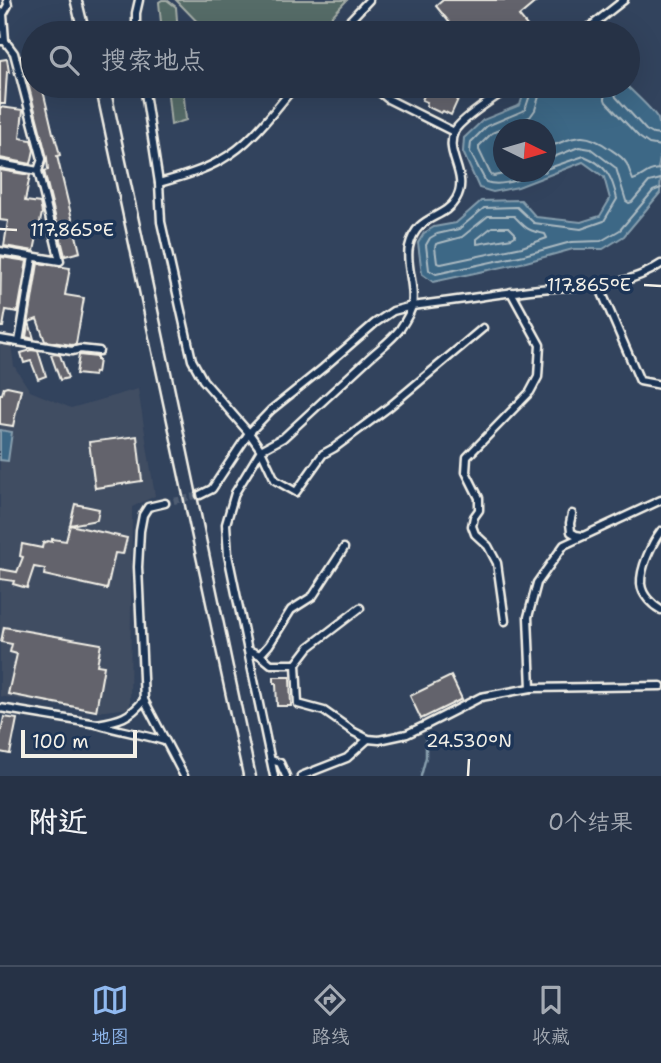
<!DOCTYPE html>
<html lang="zh">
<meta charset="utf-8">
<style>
:root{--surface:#263246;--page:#2e3a4d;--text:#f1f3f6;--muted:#a4aab3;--line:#424d5f;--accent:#90b9f0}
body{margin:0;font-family:"Shantell Sans","LXGW WenKai TC",sans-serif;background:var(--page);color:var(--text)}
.compass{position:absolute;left:493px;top:119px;width:63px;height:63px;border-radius:50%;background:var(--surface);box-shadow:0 7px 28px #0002;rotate:95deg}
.scale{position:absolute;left:21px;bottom:18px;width:116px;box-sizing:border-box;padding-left:7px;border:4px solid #f4f1e8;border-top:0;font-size:19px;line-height:24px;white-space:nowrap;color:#f4f1e8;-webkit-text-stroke:5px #1d3557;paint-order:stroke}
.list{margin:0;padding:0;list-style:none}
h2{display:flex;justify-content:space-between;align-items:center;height:91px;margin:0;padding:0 28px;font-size:30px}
h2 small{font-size:23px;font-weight:400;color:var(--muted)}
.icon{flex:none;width:38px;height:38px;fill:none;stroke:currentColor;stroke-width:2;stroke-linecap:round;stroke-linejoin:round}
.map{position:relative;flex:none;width:661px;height:776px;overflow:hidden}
.search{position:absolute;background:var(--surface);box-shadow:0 7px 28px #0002;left:21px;right:21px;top:21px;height:77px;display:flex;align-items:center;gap:18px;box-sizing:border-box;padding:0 24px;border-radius:38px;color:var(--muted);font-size:26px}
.sheet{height:189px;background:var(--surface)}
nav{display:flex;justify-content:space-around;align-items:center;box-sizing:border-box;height:98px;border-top:2px solid var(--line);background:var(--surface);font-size:19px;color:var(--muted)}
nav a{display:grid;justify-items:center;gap:4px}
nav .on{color:var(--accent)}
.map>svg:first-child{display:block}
.built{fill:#414d62}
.green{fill:#576c68;stroke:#a6aea8;stroke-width:2}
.water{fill:#3e6786;stroke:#879ead;stroke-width:2;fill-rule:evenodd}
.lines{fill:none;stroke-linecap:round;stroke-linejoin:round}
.shore{stroke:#abbac1;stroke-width:2}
.stream{stroke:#879ead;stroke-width:2.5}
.building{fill:#63646c;stroke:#f4f1e8;stroke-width:2}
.street-tunnel{stroke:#4f5d72;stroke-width:6;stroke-dasharray:6 3;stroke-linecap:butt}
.street-casing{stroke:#f4f1e8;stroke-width:11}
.street{stroke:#1d3557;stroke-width:6}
.rail{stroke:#f4f1e8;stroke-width:2.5}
.ticks{fill:none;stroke:#f4f1e8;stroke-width:2.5}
.ticks-label{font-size:18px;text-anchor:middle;fill:#f4f1e8;stroke:#1d3557;stroke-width:7;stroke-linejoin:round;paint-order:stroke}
</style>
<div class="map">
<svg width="661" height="776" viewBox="0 0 661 776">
<rect width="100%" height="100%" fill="#32435d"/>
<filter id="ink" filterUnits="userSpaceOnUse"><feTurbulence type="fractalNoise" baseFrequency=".0143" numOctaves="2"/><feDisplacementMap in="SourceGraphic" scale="14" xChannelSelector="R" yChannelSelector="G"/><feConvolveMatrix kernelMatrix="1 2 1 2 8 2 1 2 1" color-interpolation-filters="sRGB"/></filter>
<g filter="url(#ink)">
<path class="built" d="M0,344l11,1 3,21 16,25 41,17 67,-19 17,107 -23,11 -2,201 -34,4 -96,-16z"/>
<g class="green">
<path d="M162,0h5l9,7 2,26h-16l-3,-31z"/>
<path d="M176,0h171l-31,33h-108z"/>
<path d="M167,86h16l3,34 -15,5z"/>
</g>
<g class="water">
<path d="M532,86h95c7,7 27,25 31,33 3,10 3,40 0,49l3,6 -1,19 -36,43 -21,13h-30l-47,13 -93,20 -11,-8 -4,-31 6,-10 10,-6 22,-4 25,-22 40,-1 15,17 45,5 19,-6 10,-17 -6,-22 -21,-15 -65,25 -25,5 -14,-4 -16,-36 1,-14 19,-18 37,-15 5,-16zM504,130h42v42h-42z"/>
<path d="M0,430l12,2 -4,29 -8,-1z"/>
</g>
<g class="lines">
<g class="shore">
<path d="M533,86l-8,24 -38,16 -16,16 -1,10 16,30c17,6 37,-5 53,-10"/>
<path d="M601,86l2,8 3,8 33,35 10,7 12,2"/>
<path d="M612,86l4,11 30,33 7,4 8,1"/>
<path d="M546,148c28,-10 36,-19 64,1 6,4 13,8 17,15 2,5 4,11 6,16 11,-3 13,-11 28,-11"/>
<path d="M546,160l33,-13 12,2 25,19 10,33 3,2 3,-1 17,-20 12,-3"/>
<path d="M546,169l38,-13c22,9 28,20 33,43l-13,22 -23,8 -47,-6 -17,-16 -33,1 -25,21 -22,5 -7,4 -4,7 3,25 7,4 88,-19 47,-13 30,-1 19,-11 33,-39 8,-3"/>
<path d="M514,172l-20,4 -3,-1 -12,-25v-4l13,-13 38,-16 5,-7 7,-24"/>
<path d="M488,216h26c12,12 13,15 31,18l2,4 -25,9 -81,17 -4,-1 -2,-16 1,-3 26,-7z"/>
<path d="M492,227h17l6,6v3l-3,2 -35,6v-5z"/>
</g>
<path class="stream" d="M421,776l5,-19v-21"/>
</g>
<g class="building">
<path d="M443,0h95l-19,16 14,17h-27l-3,-3 -3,3h-48l2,-5 -18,-22z"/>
<path d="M33,52v34h9l11,47h1l6,22 -3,1 23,96 -15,4 -21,-85 4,-1 -1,-12 -26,-102z"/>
<path d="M7,59l2,13h-2l-2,32h-5v-44z"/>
<path d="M428,86h36l-13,29 -8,-4 -2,2 -15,-7 1,-4 -5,-2z"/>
<path d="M0,107l23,3 -3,28 11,2 3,10 -3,14 -31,-6z"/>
<path d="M0,170l30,5 -5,26 15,2 2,10 -8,38 -30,-5 4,-25 -8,-1z"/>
<path d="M1,257l26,4 -9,51 -12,-2 -3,17h-3z"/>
<path d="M38,263l32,5 -5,27 19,3 -8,46 -4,1 -27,-4 -8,-22 -8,3 5,17 -8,-2z"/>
<path d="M31,350l7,1 8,25 -8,3 -7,-18 -7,2 -3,-10z"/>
<path d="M55,354l5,1 8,23 -8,2 -9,-25z"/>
<path d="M79,355l18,2v3h2l-2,13 -2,-1 -1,4 -18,-2z"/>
<path d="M7,386l14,3 -8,37 -13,-2v-30h2l2,-7z"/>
<path d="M137,436l5,45 -47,7 -6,-46z"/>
<path d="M75,504l24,5 -2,11 -27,5z"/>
<path d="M70,525l57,13 -4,16 -8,-1 -8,36 -63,-14 1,-6 -11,-2 -7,21 -14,-4 1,-3 -14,-2v-10l17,3 6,-15 -3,-1 2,-12 20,4 1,-5 5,-2 4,1v-3l14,2z"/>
<path d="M4,627l97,17 -4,21 7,1 -8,45 -88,-17 9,-40 -7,-2 2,-8 -11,-2z"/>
<path d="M451,676l11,23 -41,20 -11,-23z"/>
<path d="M274,677h16l1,29h-14l-1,-23h-2z"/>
<path d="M4,717l13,2 -7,35 -10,-2v-16z"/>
</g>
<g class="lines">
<path class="street-tunnel" d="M165,503l35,-8"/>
<g class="street-casing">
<g id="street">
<path d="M136,33v-20l3,-13"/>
<path d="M338,33l31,-33"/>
<path d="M582,33l42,-33"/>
<path d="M0,41h5l9,12 28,106 -4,12 22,90 -60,-10"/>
<path d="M5,41l-2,-27 5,-9 -1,-5"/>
<path d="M144,86l15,97 2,39 31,138 11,20 46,53 12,17 14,30 21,12 27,-38 11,-6 55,-41 94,-79"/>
<path d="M372,86l16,13 66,33"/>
<path d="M0,164l38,7"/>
<path d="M159,183c21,-6 43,-12 62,-23 31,-17 52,-48 74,-74"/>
<path d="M599,286l41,95 21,4"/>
<path d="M0,339l72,12 8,-2 19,2"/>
<path d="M19,342l14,-85"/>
<path d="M200,495l12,-6 37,-56 22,-23 52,-42 52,-45 18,-12 19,-5c40,-5 79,-11 118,-16 47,-6 90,2 131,-26"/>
<path d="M165,503l-17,4 -5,8 -3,16 -2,36 6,133 40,76"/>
<path d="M572,514l-2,9 1,9 5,3 6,1"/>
<path d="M661,531c-9,12 -21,37 -20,53 1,11 11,21 20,26"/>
<path d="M360,608l-51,39 -13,17 2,40 26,7 30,21 14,7 11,1 28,-6 19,-9 55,-28 50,-9 130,-2"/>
<path d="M505,621l-8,-58 -9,-17 -13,-12 -3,-8 2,-9 5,-7v-12l-13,-26 1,-15 63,-65 8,-15 2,-32 -29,-53"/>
<path d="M248,650l12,5 11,9h25"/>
<path d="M260,655l9,-10 22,-35 22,-14 31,-48"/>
<path d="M531,688l-3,-71 9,-34 27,-38 97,-45"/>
<path d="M144,700c-15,18 -24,20 -47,24 22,7 45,10 67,17"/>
<path d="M0,708l97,16"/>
<path d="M271,760l9,3 6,13"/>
<path d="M274,776l-46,-221 -2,-31 9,-31 26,-43 22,-12c28,-26 55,-51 82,-76 11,-11 26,-21 35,-33 4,-6 11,-17 12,-24 4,-17 -7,-41 -3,-58 8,-34 34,-26 47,-48 14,-24 -12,-44 -2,-67 6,-13 45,-37 58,-46"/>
<path d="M301,776l46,-18 21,-19"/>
</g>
</g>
<use href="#street" class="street"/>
<g class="rail">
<path d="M70,0l8,33"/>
<path d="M82,0l8,33"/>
<path d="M95,86l148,690"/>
<path d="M110,86l37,171 109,519"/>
</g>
</g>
</g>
<path class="ticks" d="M0,229l17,1M644,285l17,1M468,776l1,-17"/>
<g class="ticks-label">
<text x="72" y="236">117.865°E</text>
<text x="589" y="291">117.865°E</text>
<text x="469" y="747">24.530°N</text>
</g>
</svg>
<svg class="compass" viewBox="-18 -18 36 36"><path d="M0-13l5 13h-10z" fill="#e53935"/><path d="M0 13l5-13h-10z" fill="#a4aab3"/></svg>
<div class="scale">100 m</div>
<div class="search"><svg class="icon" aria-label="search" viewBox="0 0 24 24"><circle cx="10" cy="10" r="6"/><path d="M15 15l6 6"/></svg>搜索地点</div>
</div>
<section class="sheet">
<h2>附近<small>0个结果</small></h2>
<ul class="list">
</ul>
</section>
<nav>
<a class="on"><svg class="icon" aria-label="map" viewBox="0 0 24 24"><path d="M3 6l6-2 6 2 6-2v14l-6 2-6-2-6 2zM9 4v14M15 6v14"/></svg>地图</a>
<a><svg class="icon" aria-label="directions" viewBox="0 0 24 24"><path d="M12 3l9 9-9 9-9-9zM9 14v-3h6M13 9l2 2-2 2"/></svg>路线</a>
<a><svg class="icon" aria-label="saved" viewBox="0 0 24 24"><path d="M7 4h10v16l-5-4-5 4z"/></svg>收藏</a>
</nav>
